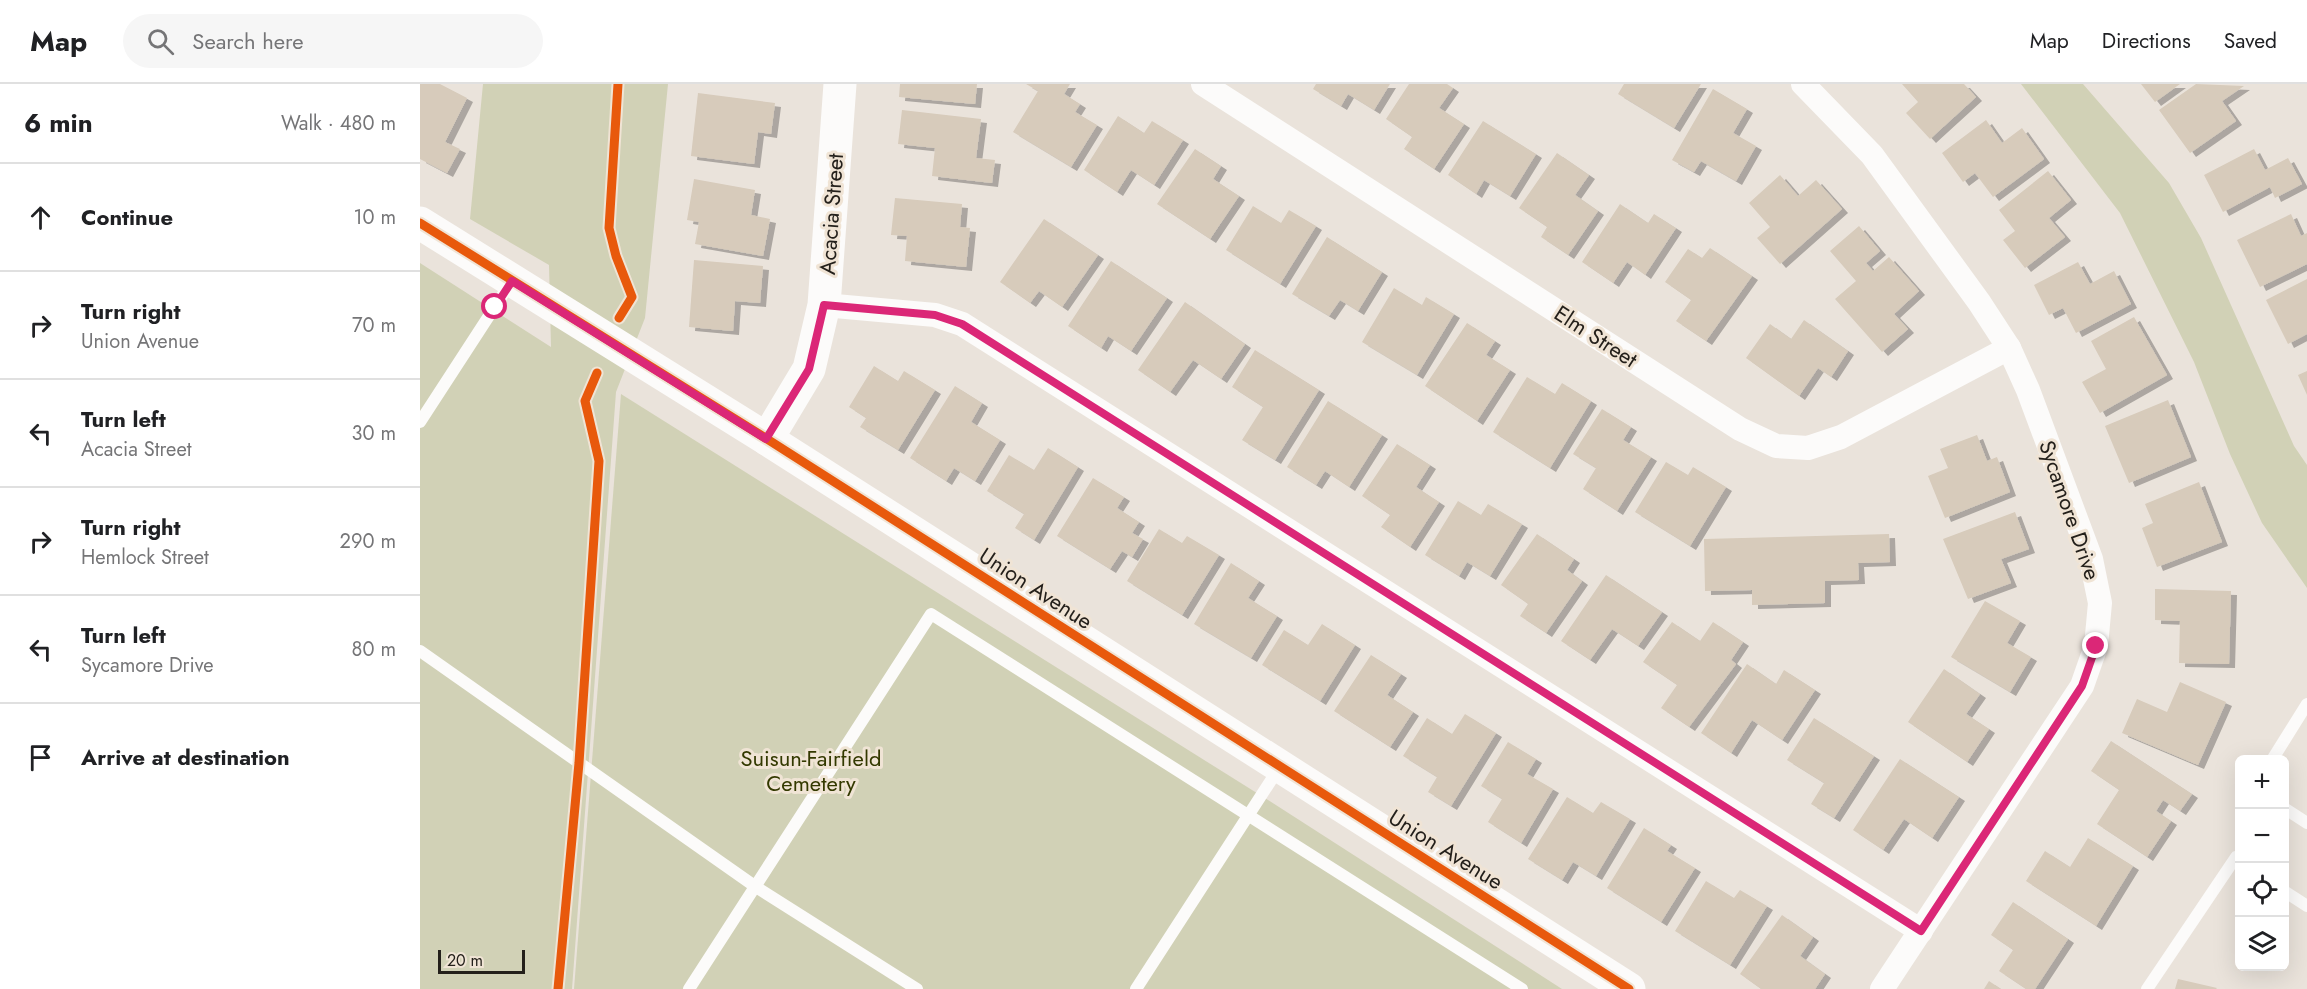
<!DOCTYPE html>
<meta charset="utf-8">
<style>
:root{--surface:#fff;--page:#f6f6f6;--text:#202124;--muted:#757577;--line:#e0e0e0}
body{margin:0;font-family:Jost,sans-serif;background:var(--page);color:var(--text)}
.controls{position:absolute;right:18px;bottom:18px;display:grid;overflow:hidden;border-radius:9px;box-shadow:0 6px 24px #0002}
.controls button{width:54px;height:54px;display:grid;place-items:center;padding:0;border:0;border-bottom:2px solid var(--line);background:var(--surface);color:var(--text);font:30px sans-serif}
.scale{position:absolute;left:18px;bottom:15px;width:87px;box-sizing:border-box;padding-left:6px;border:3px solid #24201b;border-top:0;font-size:16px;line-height:21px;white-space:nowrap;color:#24201b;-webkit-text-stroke:4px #f0e4d5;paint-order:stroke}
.stop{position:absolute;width:18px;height:18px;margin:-14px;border:4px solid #db2777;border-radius:50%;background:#fff}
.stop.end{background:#db2777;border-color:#fff;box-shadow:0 2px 6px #0008}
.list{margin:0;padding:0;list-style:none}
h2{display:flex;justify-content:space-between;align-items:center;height:78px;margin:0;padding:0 24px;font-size:26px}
h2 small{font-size:20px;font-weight:400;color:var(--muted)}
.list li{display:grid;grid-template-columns:39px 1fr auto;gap:18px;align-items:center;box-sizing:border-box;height:108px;padding:0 24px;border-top:2px solid var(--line)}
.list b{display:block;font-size:22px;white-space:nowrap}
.list p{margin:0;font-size:20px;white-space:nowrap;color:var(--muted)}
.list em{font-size:20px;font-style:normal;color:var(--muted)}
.icon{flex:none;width:33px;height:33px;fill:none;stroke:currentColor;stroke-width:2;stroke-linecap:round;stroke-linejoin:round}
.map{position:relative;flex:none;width:1887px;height:905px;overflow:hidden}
header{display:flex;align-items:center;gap:36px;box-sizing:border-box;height:84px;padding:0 30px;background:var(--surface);border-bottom:2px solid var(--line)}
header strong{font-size:28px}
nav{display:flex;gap:33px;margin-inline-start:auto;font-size:21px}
.search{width:420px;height:54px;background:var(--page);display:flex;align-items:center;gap:15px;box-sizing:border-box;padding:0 21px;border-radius:33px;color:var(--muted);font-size:22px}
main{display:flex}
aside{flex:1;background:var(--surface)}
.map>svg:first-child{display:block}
.green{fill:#d1d1b6}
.building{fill:#d7cbbb;filter:url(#shadow)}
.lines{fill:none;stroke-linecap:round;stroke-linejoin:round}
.lane{stroke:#fcfbfa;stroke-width:12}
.street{stroke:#fcfbfa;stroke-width:24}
.secondary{stroke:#fcfbfa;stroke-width:33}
.cycleway-casing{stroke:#f0e4d5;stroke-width:13}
.cycleway{stroke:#e8590c;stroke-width:9}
.route{stroke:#db2777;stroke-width:8}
.labels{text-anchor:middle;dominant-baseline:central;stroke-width:6;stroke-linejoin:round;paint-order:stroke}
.street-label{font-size:22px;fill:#24201b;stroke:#f0e4d5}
.park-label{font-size:22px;fill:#333900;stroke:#f0e4d5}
</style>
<header>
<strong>Map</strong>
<div class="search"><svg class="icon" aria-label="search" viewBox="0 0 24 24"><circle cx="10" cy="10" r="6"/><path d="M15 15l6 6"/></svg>Search here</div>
<nav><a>Map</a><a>Directions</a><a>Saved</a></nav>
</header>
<main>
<aside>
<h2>6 min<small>Walk · 480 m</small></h2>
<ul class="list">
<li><svg class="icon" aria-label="ahead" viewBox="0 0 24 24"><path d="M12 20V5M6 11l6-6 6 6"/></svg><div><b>Continue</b></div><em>10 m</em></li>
<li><svg class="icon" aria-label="right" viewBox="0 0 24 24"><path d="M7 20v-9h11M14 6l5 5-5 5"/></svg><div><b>Turn right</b><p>Union Avenue</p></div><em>70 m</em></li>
<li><svg class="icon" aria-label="left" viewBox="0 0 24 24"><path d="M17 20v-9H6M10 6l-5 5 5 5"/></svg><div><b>Turn left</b><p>Acacia Street</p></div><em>30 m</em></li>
<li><svg class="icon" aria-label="right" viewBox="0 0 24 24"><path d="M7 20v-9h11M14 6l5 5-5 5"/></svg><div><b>Turn right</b><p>Hemlock Street</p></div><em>290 m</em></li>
<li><svg class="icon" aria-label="left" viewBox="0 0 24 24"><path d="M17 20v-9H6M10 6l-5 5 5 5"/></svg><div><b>Turn left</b><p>Sycamore Drive</p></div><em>80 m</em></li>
<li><svg class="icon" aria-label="arrive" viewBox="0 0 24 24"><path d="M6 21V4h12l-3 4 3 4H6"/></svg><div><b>Arrive at destination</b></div></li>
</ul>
</aside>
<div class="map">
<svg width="1887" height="905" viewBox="0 0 1887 905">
<defs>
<filter id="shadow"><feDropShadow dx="6" dy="4" stdDeviation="0" flood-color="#0004"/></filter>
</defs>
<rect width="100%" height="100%" fill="#eae3db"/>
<g class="green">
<path d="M63,0h185l-23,234 -29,74 -44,597h-152v-726l131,84 -2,-82 -79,-46z"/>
<path d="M1601,0h62l86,99 32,55 93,208 13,19v123l-45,-65 -32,-69 -36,-92 -74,-149z"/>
<path d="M201,310l658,413 283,182h-988z"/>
</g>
<g class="building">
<path d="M0,0h20l27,14 -22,44 15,7 -13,24 -27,-14z"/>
<path d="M480,0h77l-2,20 -76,-7z"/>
<path d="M606,0h44l-6,10 16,10 -5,8 22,13 -26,42 -58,-35 25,-41z"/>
<path d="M896,0h74l-16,26 -26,-16 -7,12 -28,-17z"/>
<path d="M989,0h38l6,4 -14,20 25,16 -30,45 -30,-20 8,-12 -26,-18z"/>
<path d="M1204,0h77l-27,44 -56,-34z"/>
<path d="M1482,0h62l12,13 -46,42 -24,-26 12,-11z"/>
<path d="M1721,0h39l-25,18z"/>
<path d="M1776,0l48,2 -22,15 14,20 -46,32 -31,-43z"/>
<path d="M1293,5l34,20 -14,24 23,13 -20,35 -35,-20 -7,11 -22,-12z"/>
<path d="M278,9l77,10 -4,31 -13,-2 -4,32 -63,-8z"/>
<path d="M482,26l79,9 -5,39 19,2 -3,23 -60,-7 3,-28 -37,-4z"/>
<path d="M698,32l26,17 8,-12 31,19 -29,45 -23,-15 -14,22 -33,-22z"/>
<path d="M1566,36l16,23 20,-15 22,31 -51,38 -18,-24 -12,9 -21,-29z"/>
<path d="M1063,37l53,33 -26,42 -26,-16 -8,14 -28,-19z"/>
<path d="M775,65l26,17 -8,13 26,17 -29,43 -53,-35z"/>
<path d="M1834,65l11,21 23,-12 14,26 -27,14 -5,-11 -47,25 -19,-37z"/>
<path d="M1137,69l32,22 -14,20 23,16 -30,44 -27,-18 6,-10 -28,-19z"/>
<path d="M1628,87l23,29 -22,18 16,19 -40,31 -22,-28 12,-9 -16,-21z"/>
<path d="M1360,91l18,21 18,-16 26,29 -62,55 -23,-26 13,-11 -21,-24z"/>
<path d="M274,95l61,11 -4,25 19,4 -7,37 -68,-12 4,-22 -12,-2z"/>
<path d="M475,114l67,6 -2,23 10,1 -4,39 -61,-6 2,-25 -16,-1z"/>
<path d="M1200,120l28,19 6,-9 22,14 -31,47 -18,-13 -14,21 -31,-21z"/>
<path d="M833,122l28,17 8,-13 27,16 -36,58 -54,-34z"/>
<path d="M1871,130l10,22 6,-3v31l-47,23 -23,-47z"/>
<path d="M624,135l54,36 -36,52 -23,-16 -9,12 -30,-21z"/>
<path d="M1439,142l21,25 -14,12 7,8 16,-14 30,34 -25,23 14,15 -26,23 -47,-53 21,-18 -26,-30z"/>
<path d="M907,153l55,35 -24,39 -18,-11 -11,16 -37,-22z"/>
<path d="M1290,164l42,28 -46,65 -30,-20 15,-21 -26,-18 23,-33 14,9z"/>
<path d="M274,176l69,6 -3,37 -25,-2 -2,30 -44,-4z"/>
<path d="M691,177l56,37 -36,53 -23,-15 -7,12 -33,-22z"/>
<path d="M1658,178l12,22 24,-13 17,33 -55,29 -13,-25 -14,7 -15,-30z"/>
<path d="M1887,195v55l-19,10 -22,-44z"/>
<path d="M974,204l28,17 4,-8 28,17 -37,61 -55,-33z"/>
<path d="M765,218l60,42 -24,35 -28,-19 -23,32 -32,-22z"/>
<path d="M1714,233l33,58 -67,38 -18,-31 24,-13 -15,-28z"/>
<path d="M1384,236l44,31 -17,26 -13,-9 -19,28 -53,-38 24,-34 21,15z"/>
<path d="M1047,239l28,18 -9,14 24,15 -33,51 -52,-35z"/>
<path d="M835,266l64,40 -44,70 -33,-20 21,-33 -31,-20z"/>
<path d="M454,282l24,15 6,-10 31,19 -37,60 -38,-23 6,-9 -17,-11z"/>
<path d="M1887,287v24l-9,-20z"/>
<path d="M1107,293l28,17 7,-11 29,18 -41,67 -57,-36z"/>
<path d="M535,302l27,17 -11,19 29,18 -25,41 -21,-13 -8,13 -36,-23z"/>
<path d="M1748,316l23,57 -62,26 -24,-57z"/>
<path d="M908,317l54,34 -33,52 -24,-16 -9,14 -29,-18z"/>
<path d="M1182,325l29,18 -8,13 28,17 -34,54 -34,-22 13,-21 -23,-14z"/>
<path d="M1557,351l10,26 10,-4 13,35 -65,26 -17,-42 20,-8 -8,-19z"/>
<path d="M977,360l33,21 -14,22 23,15 -29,45 -29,-20 9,-12 -28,-19z"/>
<path d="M628,364l30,19 -44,73 -19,-12 9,-14 -37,-23 22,-36 25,15z"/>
<path d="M1246,378l22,13 5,-8 33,20 -36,59 -55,-34z"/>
<path d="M673,394l31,19 -7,11 22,14 -7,11 11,6 -11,18 -10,-6 -12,18 -53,-33z"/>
<path d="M1779,398l23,60 -65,25 -15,-39 11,-5 -8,-19z"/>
<path d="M1038,417l23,14 7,-11 34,20 -32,52 -23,-14 -8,14 -34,-21z"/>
<path d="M1595,428l14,37 -28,10 10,24 -43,16 -25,-60z"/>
<path d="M739,445l23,14 5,-7 32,19 -37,60 -55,-34z"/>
<path d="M1117,450l37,25 -7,11 15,11 -36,52 -26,-17 8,-12 -27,-19z"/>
<path d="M1469,450l1,28 -32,1 1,17 -34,1v22l-73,2v-15l-47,1 -1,-52z"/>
<path d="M811,479l28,18 -11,17 29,18 -26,42 -57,-34z"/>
<path d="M1186,491l56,37 -24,34 -26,-17 -22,31 -29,-19z"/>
<path d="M1735,505l76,2 -2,73 -50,-1 1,-42 -25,-1z"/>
<path d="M1565,517l35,20 -13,22 24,14 -21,35 -59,-35z"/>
<path d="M1252,538l28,19 13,-19 30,20 -12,18 5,4 -47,63 -28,-19 16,-23 -34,-23z"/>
<path d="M902,540l33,21 -35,56 -58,-36 22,-35 24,15z"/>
<path d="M951,571l30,19 -14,21 26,17 -23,35 -56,-36z"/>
<path d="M1327,580l29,20 8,-14 31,20 -33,50 -30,-20 -21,33 -30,-20z"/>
<path d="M1524,585l36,25 -14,20 23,15 -22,33 -59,-40z"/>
<path d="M1760,598l46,20 -28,63 -76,-32 15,-34 30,13z"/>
<path d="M1045,630l31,19 -45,73 -23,-14 9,-15 -34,-21 24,-38 25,16z"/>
<path d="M1394,634l60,38 -40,62 -23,-14 13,-21 -37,-23z"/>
<path d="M1691,657l81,53 -12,17 -17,-11 -7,11 15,10 -24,36 -50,-33 22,-34 -28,-19z"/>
<path d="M1088,658l28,17 -9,15 26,15 -32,54 -33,-21 14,-23 -21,-13z"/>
<path d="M1480,675l59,38 -27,41 -28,-19 -21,31 -30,-20z"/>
<path d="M1147,713l26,16 8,-11 29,17 -34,57 -23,-14 -11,18 -34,-21z"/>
<path d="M1224,744l27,17 -4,6 28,17 -34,54 -54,-34z"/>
<path d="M1668,754l45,28 -37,60 -70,-45 19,-30 25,16z"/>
<path d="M1286,797l28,17 6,-8 27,16 -37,59 -55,-34z"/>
<path d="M1593,818l55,37 -33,50h-9l-27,-18 14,-21 -22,-15z"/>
<path d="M1362,831l31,22 -13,19 25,18 -10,15h-54l-21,-15z"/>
<path d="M1758,895l39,9 -1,1h-41z"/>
<path d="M1569,897l12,8h-17z"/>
</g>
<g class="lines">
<g class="lane">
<path d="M0,338l91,-140"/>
<path d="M0,567l336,236 161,102"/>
<path d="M1852,676l35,-56"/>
<path d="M1864,724l23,15"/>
<path d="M1864,807l23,15"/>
<path d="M269,905l242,-375 591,375"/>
<path d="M716,905l143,-221"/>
<path d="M1727,905l89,-132 4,3"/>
</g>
<g class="street">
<path d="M783,0l537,345 36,17 32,2 33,-11 168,-89"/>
<path d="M1383,0l69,71 107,147 30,46 19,42 63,169 9,44 -4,43 -14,40 -200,303"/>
<path d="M404,221l111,10 27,9 959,607"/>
</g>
<g class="secondary">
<path d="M0,139l347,216 862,550"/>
<path d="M347,355l42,-70 15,-64 16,-221"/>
</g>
<g class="cycleway-casing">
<g id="cycleway">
<path d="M198,0l-9,144 7,28 16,41 -13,21"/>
<path d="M0,139l347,216 862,550"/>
<path d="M138,905l21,-226 20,-302 -14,-60 12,-28"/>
</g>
</g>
<use href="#cycleway" class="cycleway"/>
</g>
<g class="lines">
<path class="route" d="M75,223l17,-26 254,158 43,-70 15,-64 111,10 27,9 959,607 161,-245 14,-40"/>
</g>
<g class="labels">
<g class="street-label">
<text transform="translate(411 130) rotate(-86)">Acacia Street</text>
<text transform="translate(1176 252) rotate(33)">Elm Street</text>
<text transform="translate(1650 426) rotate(71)">Sycamore Drive</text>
<text transform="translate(616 504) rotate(33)">Union Avenue</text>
<text transform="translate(1026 765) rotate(32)">Union Avenue</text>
</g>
<g class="park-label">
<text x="391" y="674">Suisun-Fairfield<tspan x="391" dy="25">Cemetery</tspan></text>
</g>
</g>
</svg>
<div class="controls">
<button>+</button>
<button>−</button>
<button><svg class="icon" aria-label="locate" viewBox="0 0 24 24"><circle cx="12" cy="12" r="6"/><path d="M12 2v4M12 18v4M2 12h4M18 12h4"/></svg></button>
<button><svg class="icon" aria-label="layers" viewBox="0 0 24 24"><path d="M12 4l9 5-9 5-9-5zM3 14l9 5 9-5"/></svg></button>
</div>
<div class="scale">20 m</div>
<div class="stop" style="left:75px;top:223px"></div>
<div class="stop end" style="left:1676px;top:562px"></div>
</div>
</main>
